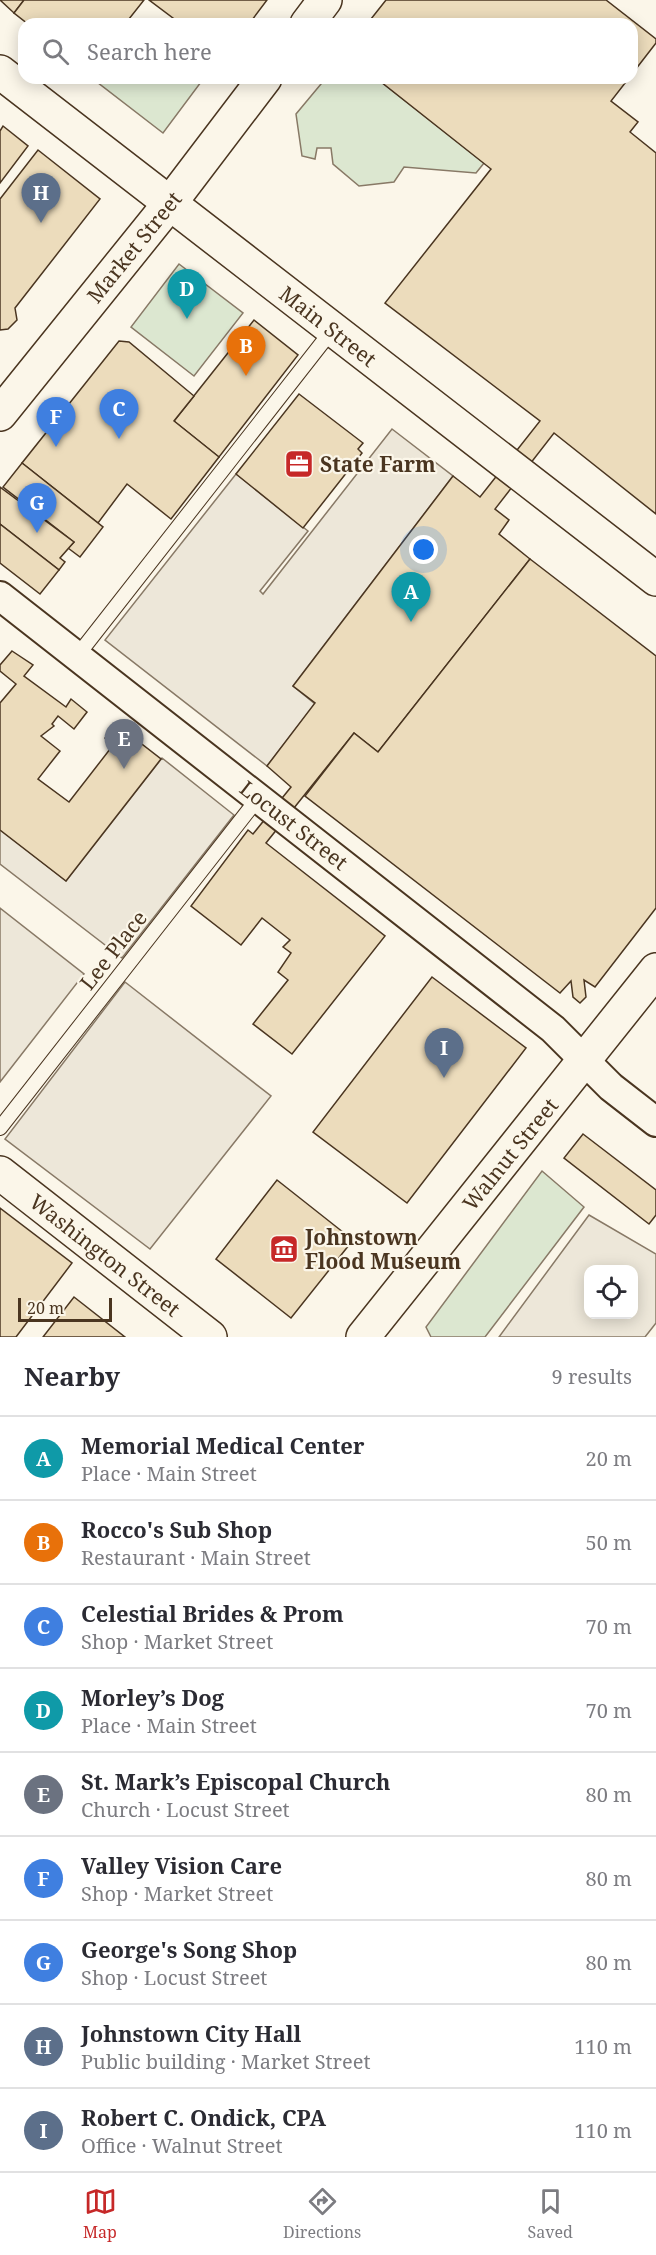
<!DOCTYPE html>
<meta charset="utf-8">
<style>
:root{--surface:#fff;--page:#f2f2f3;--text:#2b2b33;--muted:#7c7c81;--line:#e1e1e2;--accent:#c62828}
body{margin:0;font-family:"Noto Serif",serif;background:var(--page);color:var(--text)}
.controls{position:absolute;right:18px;bottom:18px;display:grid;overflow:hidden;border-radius:12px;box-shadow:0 3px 15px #0003}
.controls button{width:54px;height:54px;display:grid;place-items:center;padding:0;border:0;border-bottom:2px solid var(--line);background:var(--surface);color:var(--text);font:30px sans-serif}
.scale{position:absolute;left:18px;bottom:15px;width:94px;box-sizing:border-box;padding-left:6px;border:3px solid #4a3520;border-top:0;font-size:16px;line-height:21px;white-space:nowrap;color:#4a3520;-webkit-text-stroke:4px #fbf6e9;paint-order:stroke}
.you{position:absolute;left:424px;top:550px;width:21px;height:21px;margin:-15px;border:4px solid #fff;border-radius:50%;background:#1a73e8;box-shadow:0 0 0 9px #1a73e833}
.badge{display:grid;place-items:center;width:39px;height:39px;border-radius:50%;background:var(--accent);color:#fff;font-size:20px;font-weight:700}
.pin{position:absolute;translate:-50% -50px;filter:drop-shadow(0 2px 3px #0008)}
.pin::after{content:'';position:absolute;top:32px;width:21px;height:18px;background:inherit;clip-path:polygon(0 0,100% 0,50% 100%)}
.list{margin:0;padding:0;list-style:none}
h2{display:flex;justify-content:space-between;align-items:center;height:78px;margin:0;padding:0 24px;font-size:26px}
h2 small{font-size:20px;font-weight:400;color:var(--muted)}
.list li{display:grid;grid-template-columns:39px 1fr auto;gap:18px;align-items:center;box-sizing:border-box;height:84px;padding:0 24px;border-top:2px solid var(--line)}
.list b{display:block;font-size:22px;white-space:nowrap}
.list p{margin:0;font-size:20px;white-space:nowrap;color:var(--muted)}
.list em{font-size:20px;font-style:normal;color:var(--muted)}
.icon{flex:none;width:33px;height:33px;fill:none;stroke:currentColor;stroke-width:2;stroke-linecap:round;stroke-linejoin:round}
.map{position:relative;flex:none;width:656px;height:1337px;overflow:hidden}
.search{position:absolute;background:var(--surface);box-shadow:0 3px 15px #0003;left:18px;right:18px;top:18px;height:66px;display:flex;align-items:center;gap:15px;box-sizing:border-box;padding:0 21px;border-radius:18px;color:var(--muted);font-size:22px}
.sheet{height:834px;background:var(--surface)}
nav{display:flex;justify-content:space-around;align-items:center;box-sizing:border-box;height:84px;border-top:2px solid var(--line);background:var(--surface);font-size:16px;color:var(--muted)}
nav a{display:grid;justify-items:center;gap:3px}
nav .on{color:var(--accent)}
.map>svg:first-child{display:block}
.green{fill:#dce7d0;stroke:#887966;stroke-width:1.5}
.parking{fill:#ede7d9;stroke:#887966;stroke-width:1.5;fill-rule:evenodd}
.building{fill:#ecdcbc;stroke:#4a3520;stroke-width:1.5}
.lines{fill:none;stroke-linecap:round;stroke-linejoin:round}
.lane-casing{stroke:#4a3520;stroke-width:16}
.street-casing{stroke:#4a3520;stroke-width:32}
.secondary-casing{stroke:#4a3520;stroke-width:36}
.lane{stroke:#fbf6e9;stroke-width:14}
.street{stroke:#fbf6e9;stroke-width:28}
.secondary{stroke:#fbf6e9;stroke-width:33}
.labels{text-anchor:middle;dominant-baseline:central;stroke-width:4.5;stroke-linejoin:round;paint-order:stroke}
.street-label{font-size:21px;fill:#4a3520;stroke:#fbf6e9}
.poi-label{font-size:21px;font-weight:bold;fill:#4a3520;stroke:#fbf6e9;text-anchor:start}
</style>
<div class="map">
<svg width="656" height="1337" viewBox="0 0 656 1337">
<rect width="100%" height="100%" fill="#fbf6e9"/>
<g class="green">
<path d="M100,78h104l-41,55 -66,-51z"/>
<path d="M326,78h50l108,85 -8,10 -72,-6 -10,15 -35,4 -26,-22 -2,-16h-14l-2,11 -13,-3 -6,-42z"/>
<path d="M179,264l64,49 -49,63 -63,-49z"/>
<path d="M542,1171l42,36 -99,130h-54l-5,-10z"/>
</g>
<g class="parking">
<path d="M392,429l61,47 -160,210 22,18 -48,62 -162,-126 131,-166 72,57 -48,60 3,3z"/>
<path d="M162,758l72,57 -112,143 -122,-94v-35l66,52z"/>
<path d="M0,908l84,66 -84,108z"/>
<path d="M125,982l146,114 -121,153 -145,-110z"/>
<path d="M589,1215l67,39v69l-11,14h-146zM588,1270h46v44h-46z"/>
</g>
<g class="building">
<path d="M0,0h24l-10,13z"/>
<path d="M24,0h120l-19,24h-97l-14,-11z"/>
<path d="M149,0h118l-18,24 -3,-2 -2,2h-63z"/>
<path d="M386,0h220l50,39v4l-24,31v-50h-265z"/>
<path d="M376,78h253l-18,23 27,21 -8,10 26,21v361l-102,-81 -59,76 14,11 -10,14 31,25 -152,193 -24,-19 -88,110 119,93 -93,118 -39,-30 35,-44 -10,-8 13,-19 -8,-6 7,-7 -28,-22 -21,27 -50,-39 57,-76 5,4 38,-47 -24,-21 48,-63 -22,-17 160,-210 27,21 60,-76 -155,-118 106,-134z"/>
<path d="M3,126l25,20 -28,37v-52z"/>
<path d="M38,150l62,49 -85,109 2,12 -9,9 -8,1v-131z"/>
<path d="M254,320l44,35 -79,102 -45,-36z"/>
<path d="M119,341l10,1 65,54 -20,25 45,36 -48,62 -44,-35 -29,39 -76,-60z"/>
<path d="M299,394l64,49 -5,6 4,4 -59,75 -67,-54z"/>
<path d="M22,463l81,64 -23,30 -12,-9 6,-6 -71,-55z"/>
<path d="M0,487l74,55 -14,16 5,4 -6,8 -59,-46z"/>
<path d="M0,524l59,46 -19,24 -40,-31z"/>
<path d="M530,559l126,97v252l-61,79 -11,-7 2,17 -6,6 -7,-6 -2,-16 -11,12 -255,-197 49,-63 24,19z"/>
<path d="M12,651l21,14 -9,11 42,31 5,-8 16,13 -13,17 -16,-13 -6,8 2,2 -13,10 19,15 -22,28 31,23 45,-58 -9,-6 11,-14 45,35 -95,122 -66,-51v-127l16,-19 -16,-13v-6z"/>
<path d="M432,977l94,71 -119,155 -94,-71z"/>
<path d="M583,1134l73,56v25l-7,9 -85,-66z"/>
<path d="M277,1180l76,60 -62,78 -75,-59z"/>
<path d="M0,1208l72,55 -56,74h-16z"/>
<path d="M74,1297l51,40h-82z"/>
</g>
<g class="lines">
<g class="lane-casing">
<g id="lane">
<path d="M77,656l256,-327"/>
<path d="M0,1128l259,-331"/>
</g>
</g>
<g class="street-casing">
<path id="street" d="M0,596l553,433 58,58 45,35"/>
</g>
<g class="secondary-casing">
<g id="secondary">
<path d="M307,24l18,-24"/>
<path d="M0,72l656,507"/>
<path d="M0,414l170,-211 95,-125"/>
<path d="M0,1173l210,164"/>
<path d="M363,1337l293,-367"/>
</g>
</g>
<use href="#lane" class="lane"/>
<use href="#street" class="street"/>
<use href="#secondary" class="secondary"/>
</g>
<defs>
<g id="office-square" transform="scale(1.5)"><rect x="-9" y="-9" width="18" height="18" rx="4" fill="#c62828" stroke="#fbf6e9"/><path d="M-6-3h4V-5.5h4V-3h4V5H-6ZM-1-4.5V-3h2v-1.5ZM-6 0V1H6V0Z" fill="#fff"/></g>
<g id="museum-square" transform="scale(1.5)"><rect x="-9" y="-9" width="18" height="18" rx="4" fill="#c62828" stroke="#fbf6e9"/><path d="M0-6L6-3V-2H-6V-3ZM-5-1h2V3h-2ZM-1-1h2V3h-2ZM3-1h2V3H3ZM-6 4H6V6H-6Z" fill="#fff"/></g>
</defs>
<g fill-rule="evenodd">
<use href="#office-square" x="299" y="464"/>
<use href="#museum-square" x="284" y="1249"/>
</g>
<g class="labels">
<g class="street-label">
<text transform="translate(134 247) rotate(-51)">Market Street</text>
<text transform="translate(328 326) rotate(38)">Main Street</text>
<text transform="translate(294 825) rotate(38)">Locust Street</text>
<text transform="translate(113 950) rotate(-52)">Lee Place</text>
<text transform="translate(510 1154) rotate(-51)">Walnut Street</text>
<text transform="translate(105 1255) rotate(38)">Washington Street</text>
</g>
<g class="poi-label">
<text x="320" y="464">State Farm</text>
<text x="305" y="1237">Johnstown<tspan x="305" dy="24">Flood Museum</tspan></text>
</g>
</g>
</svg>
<div class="controls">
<button><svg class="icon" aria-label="locate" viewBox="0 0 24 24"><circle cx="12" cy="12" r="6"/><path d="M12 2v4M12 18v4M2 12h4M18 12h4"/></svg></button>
</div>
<div class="scale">20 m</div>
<div class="you"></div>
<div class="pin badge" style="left:411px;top:622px;background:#0f9aa8">A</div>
<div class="pin badge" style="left:246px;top:376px;background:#e8710a">B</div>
<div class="pin badge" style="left:119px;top:439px;background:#3f7fe0">C</div>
<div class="pin badge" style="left:187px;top:319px;background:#0f9aa8">D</div>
<div class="pin badge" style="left:124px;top:769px;background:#6b7280">E</div>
<div class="pin badge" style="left:56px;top:447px;background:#3f7fe0">F</div>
<div class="pin badge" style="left:37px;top:533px;background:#3f7fe0">G</div>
<div class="pin badge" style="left:41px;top:223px;background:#5c6f8a">H</div>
<div class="pin badge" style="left:444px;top:1078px;background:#5c6f8a">I</div>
<div class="search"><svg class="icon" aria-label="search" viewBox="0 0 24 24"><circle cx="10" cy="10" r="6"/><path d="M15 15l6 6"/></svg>Search here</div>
</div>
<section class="sheet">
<h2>Nearby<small>9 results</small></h2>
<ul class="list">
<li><span class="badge" style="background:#0f9aa8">A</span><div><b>Memorial Medical Center</b><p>Place · Main Street</p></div><em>20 m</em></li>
<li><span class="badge" style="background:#e8710a">B</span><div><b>Rocco's Sub Shop</b><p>Restaurant · Main Street</p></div><em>50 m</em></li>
<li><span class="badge" style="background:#3f7fe0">C</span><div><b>Celestial Brides &amp; Prom</b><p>Shop · Market Street</p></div><em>70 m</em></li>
<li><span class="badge" style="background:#0f9aa8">D</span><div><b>Morley’s Dog</b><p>Place · Main Street</p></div><em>70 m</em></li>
<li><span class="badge" style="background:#6b7280">E</span><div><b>St. Mark’s Episcopal Church</b><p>Church · Locust Street</p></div><em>80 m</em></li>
<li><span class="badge" style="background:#3f7fe0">F</span><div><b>Valley Vision Care</b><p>Shop · Market Street</p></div><em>80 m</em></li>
<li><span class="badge" style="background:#3f7fe0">G</span><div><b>George's Song Shop</b><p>Shop · Locust Street</p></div><em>80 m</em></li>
<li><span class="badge" style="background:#5c6f8a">H</span><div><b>Johnstown City Hall</b><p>Public building · Market Street</p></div><em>110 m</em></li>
<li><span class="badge" style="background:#5c6f8a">I</span><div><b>Robert C. Ondick, CPA</b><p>Office · Walnut Street</p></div><em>110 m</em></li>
</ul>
</section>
<nav>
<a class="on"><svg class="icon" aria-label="map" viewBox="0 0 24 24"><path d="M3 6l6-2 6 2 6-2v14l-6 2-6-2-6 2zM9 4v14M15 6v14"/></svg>Map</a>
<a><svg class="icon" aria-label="directions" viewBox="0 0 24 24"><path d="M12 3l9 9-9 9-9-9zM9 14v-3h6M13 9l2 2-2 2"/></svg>Directions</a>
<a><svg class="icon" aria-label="saved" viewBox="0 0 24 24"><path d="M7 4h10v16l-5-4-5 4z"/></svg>Saved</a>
</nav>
